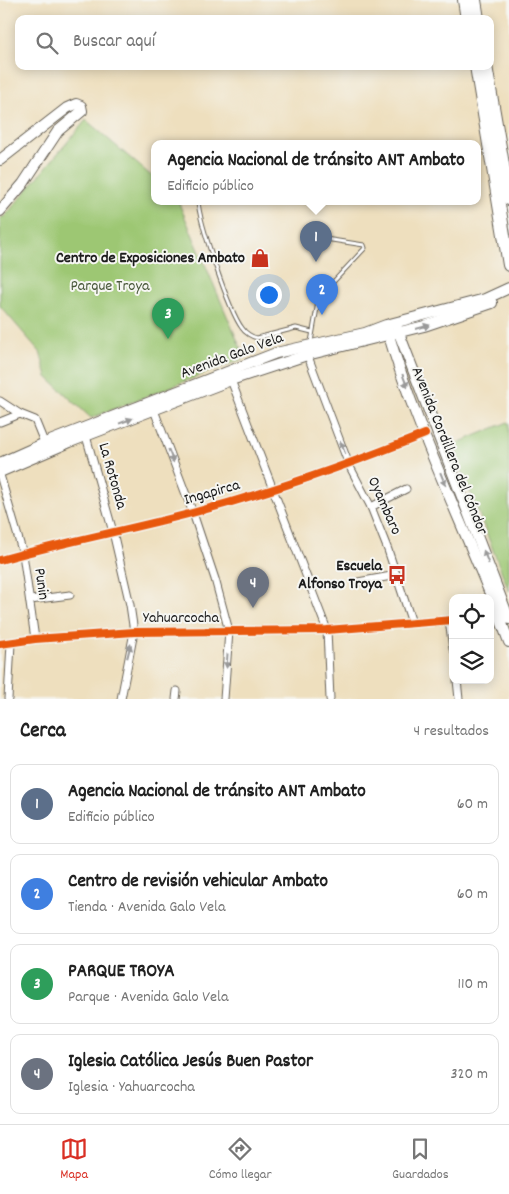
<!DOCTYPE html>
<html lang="es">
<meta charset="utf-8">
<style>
:root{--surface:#fff;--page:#f6f6f6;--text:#222;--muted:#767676;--line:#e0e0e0;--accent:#d93025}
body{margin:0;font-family:Dekko,sans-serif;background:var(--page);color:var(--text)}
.controls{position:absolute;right:15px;bottom:15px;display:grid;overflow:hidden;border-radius:10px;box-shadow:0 2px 12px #0003}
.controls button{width:45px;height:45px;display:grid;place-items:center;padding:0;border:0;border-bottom:1px solid var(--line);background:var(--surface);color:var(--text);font:25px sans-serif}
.you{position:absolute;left:268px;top:294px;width:18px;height:18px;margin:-12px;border:4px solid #fff;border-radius:50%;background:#1a73e8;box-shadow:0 0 0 8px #1a73e833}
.badge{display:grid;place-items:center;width:32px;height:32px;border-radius:50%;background:var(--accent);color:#fff;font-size:16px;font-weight:700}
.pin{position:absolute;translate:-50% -41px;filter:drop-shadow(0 1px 2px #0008)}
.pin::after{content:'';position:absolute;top:26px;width:18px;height:15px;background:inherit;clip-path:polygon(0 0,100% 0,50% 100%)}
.popup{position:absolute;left:151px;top:140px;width:330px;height:65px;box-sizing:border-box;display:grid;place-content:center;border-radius:10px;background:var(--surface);filter:drop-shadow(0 1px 4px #0005);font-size:16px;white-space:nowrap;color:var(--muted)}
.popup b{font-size:19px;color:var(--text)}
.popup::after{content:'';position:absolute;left:50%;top:100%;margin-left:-10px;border:10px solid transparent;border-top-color:var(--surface)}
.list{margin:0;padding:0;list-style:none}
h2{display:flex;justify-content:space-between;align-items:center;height:65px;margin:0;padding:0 20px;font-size:21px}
h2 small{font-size:16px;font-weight:400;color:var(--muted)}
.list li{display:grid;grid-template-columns:32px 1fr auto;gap:15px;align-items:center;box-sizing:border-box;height:80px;margin:0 10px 10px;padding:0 10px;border:1px solid var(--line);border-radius:10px}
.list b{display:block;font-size:19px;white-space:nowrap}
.list p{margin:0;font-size:16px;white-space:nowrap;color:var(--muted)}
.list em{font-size:16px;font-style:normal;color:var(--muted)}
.icon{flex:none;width:28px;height:28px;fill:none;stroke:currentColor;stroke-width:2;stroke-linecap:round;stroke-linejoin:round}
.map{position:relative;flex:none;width:509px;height:699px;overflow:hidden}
.search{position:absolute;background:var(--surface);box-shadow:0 2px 12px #0003;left:15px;right:15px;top:15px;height:55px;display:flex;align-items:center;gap:12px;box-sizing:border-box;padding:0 18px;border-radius:10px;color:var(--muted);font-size:19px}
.sheet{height:425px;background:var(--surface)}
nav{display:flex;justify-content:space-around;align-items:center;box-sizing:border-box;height:70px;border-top:1px solid var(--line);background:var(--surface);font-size:14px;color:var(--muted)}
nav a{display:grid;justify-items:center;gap:2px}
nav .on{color:var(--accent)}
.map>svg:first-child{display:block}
.green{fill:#9dc773;stroke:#5c7248}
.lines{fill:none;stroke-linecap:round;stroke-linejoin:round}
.lane-casing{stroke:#666055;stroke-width:5}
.street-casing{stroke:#666055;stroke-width:9}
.secondary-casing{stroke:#666055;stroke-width:12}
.highway-casing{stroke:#666055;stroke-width:14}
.lane{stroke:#fff;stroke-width:3}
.street{stroke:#fff;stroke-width:7}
.secondary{stroke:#fff;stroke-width:10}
.highway{stroke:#fff;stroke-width:12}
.cycleway-casing{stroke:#f6f6f2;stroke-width:11}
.cycleway{stroke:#e8590c;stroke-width:8}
.oneway{fill:#999}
.labels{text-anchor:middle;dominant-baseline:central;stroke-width:4;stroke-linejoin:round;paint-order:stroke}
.poi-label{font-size:16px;font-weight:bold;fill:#1c1c1c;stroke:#f6f6f2;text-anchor:end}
.park-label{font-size:16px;fill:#49583a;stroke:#f6f6f2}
.street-label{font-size:16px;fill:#1c1c1c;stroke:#f6f6f2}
</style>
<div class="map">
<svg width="509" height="699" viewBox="0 0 509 699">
<rect width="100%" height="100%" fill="#f6f6f2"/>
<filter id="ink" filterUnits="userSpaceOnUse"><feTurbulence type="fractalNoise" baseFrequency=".02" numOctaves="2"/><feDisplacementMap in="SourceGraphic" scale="10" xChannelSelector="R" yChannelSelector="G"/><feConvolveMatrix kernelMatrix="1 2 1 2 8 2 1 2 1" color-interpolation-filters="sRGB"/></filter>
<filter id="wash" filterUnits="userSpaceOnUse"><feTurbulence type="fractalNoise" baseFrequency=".0096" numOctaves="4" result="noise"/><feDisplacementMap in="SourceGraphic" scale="20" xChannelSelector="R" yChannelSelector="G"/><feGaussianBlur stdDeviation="1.12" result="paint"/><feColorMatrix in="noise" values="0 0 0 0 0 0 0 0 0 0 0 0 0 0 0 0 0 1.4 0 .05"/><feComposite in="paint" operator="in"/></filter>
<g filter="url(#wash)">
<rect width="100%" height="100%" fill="#eedfbe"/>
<g class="green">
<path d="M86,120l69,59v22h23l67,157 -154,60 -44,-41 -7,-25 -40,-46v-88l5,-2z"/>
<path d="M508,422l1,1v168l-50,-128 -4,-19z"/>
</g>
</g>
<g filter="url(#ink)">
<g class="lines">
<g class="lane-casing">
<g id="lane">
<path d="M198,201c1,20 31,110 44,127 3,5 10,9 15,10l39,-10 16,4"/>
<path d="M311,342l7,-40 3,-7 44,-47 -1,-3 -45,-7"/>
</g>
</g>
<g class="street-casing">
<g id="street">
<path d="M306,351l43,114 22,42 17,43 24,73"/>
<path d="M231,380l96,250 3,69"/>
<path d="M0,401l20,13 15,6 11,27"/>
<path d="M154,410l39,103 22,66 14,52 -5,68"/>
<path d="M0,422l20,-8"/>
<path d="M86,436l27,96 17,73 4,27 -13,67"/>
<path d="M0,475l23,79 12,85"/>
<path d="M371,507l35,-18"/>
<path d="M0,560c63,-18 128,-30 192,-47 80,-21 156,-48 233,-79"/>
<path d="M358,582l39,-7"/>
<path d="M30,600l40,-5"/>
<path d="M449,620l4,29"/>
<path d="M0,644l35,-5 99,-7 193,-2 126,-10"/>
<path d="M457,680l2,19"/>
<path d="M8,699l3,-56"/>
<path d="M176,699l1,-8"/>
</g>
</g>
<g class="secondary-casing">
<g id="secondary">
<path d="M0,160l67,-52 9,-4 5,2 1,5 -24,20 -35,53 -23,27"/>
<path d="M397,328l112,291"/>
<path d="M387,329c31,107 83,208 122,313"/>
<path d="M0,463l45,-20 231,-90 89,-20 21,-8 99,-26 24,-11"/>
<path d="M0,472l70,-30 161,-62 76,-25 117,-29 68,-23"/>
</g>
</g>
<g class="highway-casing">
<g id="highway">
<path d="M464,0l3,19"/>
<path d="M475,0l3,19"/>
<path d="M476,66l33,199"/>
<path d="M486,66l23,133"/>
</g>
</g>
<use href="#lane" class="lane"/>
<use href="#street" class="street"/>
<use href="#secondary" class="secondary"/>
<use href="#highway" class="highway"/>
<g class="cycleway-casing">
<g id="cycleway">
<path d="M0,560c63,-18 128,-30 192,-47 80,-21 156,-48 233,-79"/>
<path d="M0,644l35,-5 99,-7 193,-2 126,-10"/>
</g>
</g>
<use href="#cycleway" class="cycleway"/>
</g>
<defs><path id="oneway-solid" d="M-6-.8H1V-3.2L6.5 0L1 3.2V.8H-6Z" transform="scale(1.25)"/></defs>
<g class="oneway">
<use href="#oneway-solid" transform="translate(423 327) rotate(-16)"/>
<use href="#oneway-solid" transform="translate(405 381) rotate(69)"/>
<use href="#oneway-solid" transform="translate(126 421) rotate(-21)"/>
<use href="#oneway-solid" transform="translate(343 448) rotate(-111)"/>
<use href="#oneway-solid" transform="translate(171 456) rotate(69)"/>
<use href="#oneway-solid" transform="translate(443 479) rotate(68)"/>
<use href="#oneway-solid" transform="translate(486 557) rotate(-111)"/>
<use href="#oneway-solid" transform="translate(129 651) rotate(-76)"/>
<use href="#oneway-solid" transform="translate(227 661) rotate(94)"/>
</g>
</g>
<defs>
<g id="shop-bare" transform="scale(1.5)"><path d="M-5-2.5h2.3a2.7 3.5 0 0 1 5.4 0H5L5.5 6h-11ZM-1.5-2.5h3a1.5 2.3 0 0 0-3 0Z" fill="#c8321e" stroke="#f6f6f2" stroke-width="2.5" paint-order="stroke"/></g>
<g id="bus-bare" transform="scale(1.5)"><path d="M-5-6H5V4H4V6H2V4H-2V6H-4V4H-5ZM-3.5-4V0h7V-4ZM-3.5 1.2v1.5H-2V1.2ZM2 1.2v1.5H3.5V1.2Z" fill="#c8321e" stroke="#f6f6f2" stroke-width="2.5" paint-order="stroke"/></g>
</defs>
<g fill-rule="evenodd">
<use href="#shop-bare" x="260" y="258"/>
<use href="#bus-bare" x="397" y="575"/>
</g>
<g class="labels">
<g class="poi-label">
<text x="245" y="258">Centro de Exposiciones Ambato</text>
<text x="382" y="566">Escuela<tspan x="382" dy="18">Alfonso Troya</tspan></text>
</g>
<g class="park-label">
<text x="110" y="286">Parque Troya</text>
</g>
<g class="street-label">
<text transform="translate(232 356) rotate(-20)">Avenida Galo Vela</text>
<text transform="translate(449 451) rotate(68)">Avenida Cordillera del Cóndor</text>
<text transform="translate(112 476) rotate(74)">La Rotonda</text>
<text transform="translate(212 493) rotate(-16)">Ingapirca</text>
<text transform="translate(384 506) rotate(66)">Oyambaro</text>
<text transform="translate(41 584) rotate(82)">Punin</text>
<text x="181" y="618">Yahuarcocha</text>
</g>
</g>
</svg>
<div class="controls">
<button><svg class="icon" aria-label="locate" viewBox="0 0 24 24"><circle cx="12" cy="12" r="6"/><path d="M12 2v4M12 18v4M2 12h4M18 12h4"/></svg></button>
<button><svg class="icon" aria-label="layers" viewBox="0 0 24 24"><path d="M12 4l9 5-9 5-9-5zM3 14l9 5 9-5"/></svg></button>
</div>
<div class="you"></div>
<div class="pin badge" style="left:316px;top:262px;background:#5c6f8a">1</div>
<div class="popup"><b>Agencia Nacional de tránsito ANT Ambato</b>Edificio público</div>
<div class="pin badge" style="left:322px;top:315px;background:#3f7fe0">2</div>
<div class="pin badge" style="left:168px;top:339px;background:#2e9e5b">3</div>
<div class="pin badge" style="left:253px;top:608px;background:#6b7280">4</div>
<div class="search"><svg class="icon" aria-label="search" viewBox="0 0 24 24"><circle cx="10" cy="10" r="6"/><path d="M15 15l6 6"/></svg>Buscar aquí</div>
</div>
<section class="sheet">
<h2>Cerca<small>4 resultados</small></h2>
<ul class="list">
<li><span class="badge" style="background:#5c6f8a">1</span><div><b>Agencia Nacional de tránsito ANT Ambato</b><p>Edificio público</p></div><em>60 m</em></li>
<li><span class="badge" style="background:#3f7fe0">2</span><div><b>Centro de revisión vehicular Ambato</b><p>Tienda · Avenida Galo Vela</p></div><em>60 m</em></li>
<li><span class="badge" style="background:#2e9e5b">3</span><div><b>PARQUE TROYA</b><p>Parque · Avenida Galo Vela</p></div><em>110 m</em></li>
<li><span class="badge" style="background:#6b7280">4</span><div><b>Iglesia Católica Jesús Buen Pastor</b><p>Iglesia · Yahuarcocha</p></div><em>320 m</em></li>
</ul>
</section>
<nav>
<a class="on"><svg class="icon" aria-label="map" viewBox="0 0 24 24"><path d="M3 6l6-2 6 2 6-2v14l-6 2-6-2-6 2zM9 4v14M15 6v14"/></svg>Mapa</a>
<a><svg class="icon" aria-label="directions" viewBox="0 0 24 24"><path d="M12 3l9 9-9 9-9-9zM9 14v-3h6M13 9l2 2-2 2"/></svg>Cómo llegar</a>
<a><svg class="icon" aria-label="saved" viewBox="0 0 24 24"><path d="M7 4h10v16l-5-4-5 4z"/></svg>Guardados</a>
</nav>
